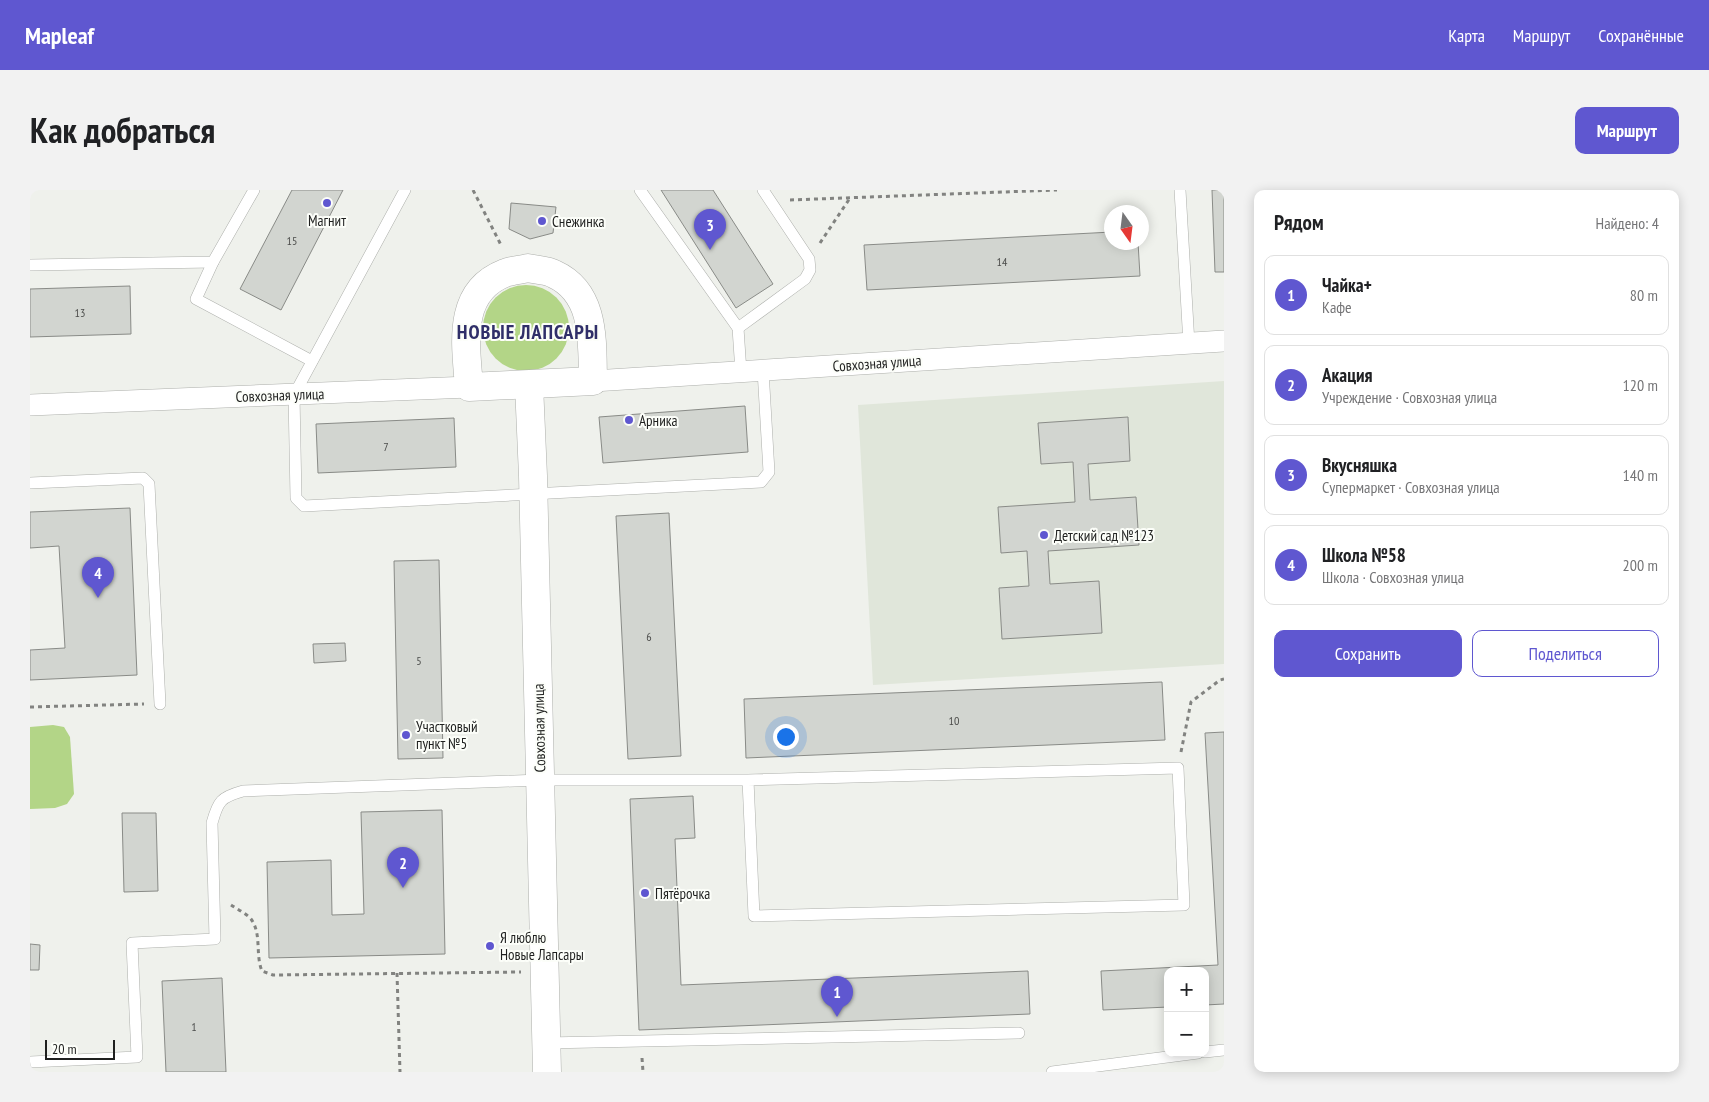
<!DOCTYPE html>
<html lang="ru">
<meta charset="utf-8">
<style>
:root{--surface:#fff;--page:#f2f2f2;--text:#202124;--muted:#757577;--line:#e0e0e0;--accent:#5f57d0}
body{margin:0;font-family:"PT Sans Narrow",sans-serif;background:var(--page);color:var(--text)}
.controls{position:absolute;right:15px;bottom:15px;display:grid;overflow:hidden;border-radius:10px;box-shadow:0 2px 12px #0003}
.controls button{width:45px;height:45px;display:grid;place-items:center;padding:0;border:0;border-bottom:1px solid var(--line);background:var(--surface);color:var(--text);font:25px sans-serif}
.compass{position:absolute;left:1074px;top:15px;width:45px;height:45px;border-radius:50%;background:var(--surface);box-shadow:0 2px 12px #0003;rotate:166deg}
.scale{position:absolute;left:15px;bottom:12px;width:70px;box-sizing:border-box;padding-left:5px;border:2px solid #1f201f;border-top:0;font-size:14px;line-height:18px;white-space:nowrap;color:#1f201f;-webkit-text-stroke:4px #fcfef9;paint-order:stroke}
.you{position:absolute;left:755px;top:546px;width:18px;height:18px;margin:-12px;border:4px solid #fff;border-radius:50%;background:#1a73e8;box-shadow:0 0 0 8px #1a73e833}
.badge{display:grid;place-items:center;width:32px;height:32px;border-radius:50%;background:var(--accent);color:#fff;font-size:16px;font-weight:700}
.pin{position:absolute;translate:-50% -41px;filter:drop-shadow(0 1px 2px #0008)}
.pin::after{content:'';position:absolute;top:26px;width:18px;height:15px;background:inherit;clip-path:polygon(0 0,100% 0,50% 100%)}
.list{margin:0;padding:0;list-style:none}
h2{display:flex;justify-content:space-between;align-items:center;height:65px;margin:0;padding:0 20px;font-size:21px}
h2 small{font-size:16px;font-weight:400;color:var(--muted)}
.list li{display:grid;grid-template-columns:32px 1fr auto;gap:15px;align-items:center;box-sizing:border-box;height:80px;margin:0 10px 10px;padding:0 10px;border:1px solid var(--line);border-radius:10px}
.list b{display:block;font-size:19px;white-space:nowrap}
.list p{margin:0;font-size:16px;white-space:nowrap;color:var(--muted)}
.list em{font-size:16px;font-style:normal;color:var(--muted)}
.actions{display:flex;gap:10px;padding:15px 20px}
.actions a{flex:1;padding:11px 0;border:1px solid var(--accent);border-radius:10px;text-align:center;font-size:18px;color:var(--accent)}
.actions .main{background:var(--accent);color:#fff}
.map{position:relative;flex:none;width:1194px;height:882px;overflow:hidden;border-radius:10px}
header{display:flex;align-items:center;gap:30px;box-sizing:border-box;height:70px;padding:0 25px;background:var(--accent);color:#fff}
header strong{font-size:24px}
nav{display:flex;gap:28px;margin-inline-start:auto;font-size:18px}
.intro{display:flex;align-items:center;justify-content:space-between;box-sizing:border-box;height:120px;padding:0 30px}
h1{margin:0;font-size:35px}
.button{padding:12px 22px;border-radius:10px;background:var(--accent);color:#fff;font-size:18px;font-weight:700}
main{display:flex;gap:30px;padding:0 30px}
aside{flex:1;background:var(--surface);border-radius:10px;box-shadow:0 2px 12px #0003}
.map>svg:first-child{display:block}
.built{fill:#e0e6da}
.green{fill:#b3d587}
.building{fill:#d2d5d0;stroke:#898b87}
.lines{fill:none;stroke-linecap:round;stroke-linejoin:round}
.service-casing{stroke:#adafab;stroke-width:12}
.minor-casing{stroke:#adafab;stroke-width:22}
.tertiary-casing{stroke:#adafab;stroke-width:29}
.path{stroke:#828380;stroke-width:3;stroke-dasharray:4 4;stroke-linecap:butt}
.service{stroke:#fff;stroke-width:11}
.minor{stroke:#fff;stroke-width:21}
.tertiary{stroke:#fff;stroke-width:28}
.poi-dot{fill:#5f57d0;stroke:#fcfef9;stroke-width:2}
.labels{text-anchor:middle;dominant-baseline:central;stroke-width:4;stroke-linejoin:round;paint-order:stroke}
.number-label{font-size:12px;fill:#4c4d4b}
.poi-label{font-size:15px;fill:#1f201f;stroke:#fcfef9;text-anchor:start}
.street-label{font-size:15px;fill:#1f201f;stroke:#fcfef9}
.district-label{font-size:20px;font-weight:bold;letter-spacing:1px;fill:#302f69;stroke:#fcfef9}
</style>
<header>
<strong>Mapleaf</strong>
<nav><a>Карта</a><a>Маршрут</a><a>Сохранённые</a></nav>
</header>
<div class="intro"><h1>Как добраться</h1><a class="button">Маршрут</a></div>
<main>
<div class="map">
<svg width="1194" height="882" viewBox="0 0 1194 882">
<rect width="100%" height="100%" fill="#eff1ec"/>
<path class="built" d="M1194,191v283l-351,21 -15,-280z"/>
<g class="green">
<circle cx="496" cy="138" r="43"/>
<path d="M23,535l11,2 6,10 4,57 -7,10 -12,4 -25,1v-82z"/>
</g>
<g class="building">
<path d="M262,0h51l-62,120 -41,-21z"/>
<path d="M631,0h52l60,94 -37,24z"/>
<path d="M1182,0h12v82h-9z"/>
<path d="M481,13l45,4 -3,26 -23,6 -21,-10z"/>
<path d="M1082,42v10h26l2,34 -273,14 -3,-45z"/>
<path d="M100,96l1,48 -101,3v-48z"/>
<path d="M715,216l3,46 -145,11 -4,-46z"/>
<path d="M1098,227l2,44 -42,3 2,36 46,-3 3,48 -91,6 2,33 49,-3 3,52 -100,6 -3,-51 30,-2 -2,-35 -26,2 -3,-46 77,-5 -2,-40 -32,2 -3,-41z"/>
<path d="M424,228l2,49 -138,6 -2,-49z"/>
<path d="M100,318l7,167 -107,5v-30l35,-2 -6,-102 -29,2v-36z"/>
<path d="M639,323l12,243 -53,3 -12,-243z"/>
<path d="M409,370l4,198 -45,1 -4,-198z"/>
<path d="M315,453l1,18 -32,2 -1,-19z"/>
<path d="M1132,492l3,58 -419,18 -2,-59z"/>
<path d="M1194,542v272l-19,1v-34h-37v36l-65,3 -2,-39 117,-6 -13,-232z"/>
<path d="M663,606l2,42 -20,1 6,146 347,-14 2,43 -391,16 -9,-231z"/>
<path d="M412,620l3,144 -176,4 -2,-96 64,-2 1,55 32,-1 -3,-102z"/>
<path d="M92,623h34l2,78 -34,1z"/>
<path d="M0,754l10,1 -1,25h-9z"/>
<path d="M192,788l4,94h-60l-4,-91z"/>
</g>
<g class="lines">
<g class="service-casing">
<g id="service">
<path d="M375,0l-111,205 2,103 8,8 457,-24 8,-10 -6,-102"/>
<path d="M610,0l98,138 3,44"/>
<path d="M1150,0l9,154"/>
<path d="M183,72l-17,37 116,62"/>
<path d="M0,75l183,-3 41,-72"/>
<path d="M708,138l67,-49 5,-9 -1,-11 -46,-69"/>
<path d="M0,293l113,-5 6,6 11,220"/>
<path d="M516,853l473,-10"/>
<path d="M1175,862l19,-2"/>
<path d="M0,872l107,-5 -5,-114 83,-4 -3,-116c6,-22 9,-26 31,-32l297,-11h208l430,-12 6,137 -430,11 -6,-136"/>
<path d="M1022,882l146,-19"/>
</g>
</g>
<g class="minor-casing">
<g id="minor">
<path d="M563,191l631,-40"/>
<path d="M0,215l439,-18"/>
</g>
</g>
<g class="tertiary-casing">
<g id="tertiary">
<path d="M498,78c8,2 19,2 26,6 42,19 38,68 39,107l-124,6c-3,-42 -13,-95 36,-114 7,-3 16,-3 23,-5z"/>
<path d="M499,195l4,91 14,596"/>
</g>
</g>
<g class="path">
<path d="M443,0l29,57"/>
<path d="M760,10l267,-10"/>
<path d="M790,53l30,-45"/>
<path d="M0,517l114,-3"/>
<path d="M1151,562l10,-50 29,-22 4,-1"/>
<path d="M201,715c6,4 16,9 20,14 11,15 4,35 11,52l11,4 248,-3"/>
<path d="M367,783l3,99"/>
<path d="M612,868l1,14"/>
</g>
<use href="#service" class="service"/>
<use href="#minor" class="minor"/>
<use href="#tertiary" class="tertiary"/>
</g>
<g class="poi-dot">
<circle cx="297" cy="13" r="5"/>
<circle cx="512" cy="31" r="5"/>
<circle cx="599" cy="230" r="5"/>
<circle cx="1014" cy="345" r="5"/>
<circle cx="376" cy="545" r="5"/>
<circle cx="615" cy="703" r="5"/>
<circle cx="460" cy="756" r="5"/>
</g>
<g class="labels">
<g class="number-label">
<text x="262" y="50">15</text>
<text x="972" y="71">14</text>
<text x="50" y="122">13</text>
<text x="356" y="256">7</text>
<text x="619" y="446">6</text>
<text x="389" y="470">5</text>
<text x="924" y="530">10</text>
<text x="164" y="836">1</text>
</g>
<g class="poi-label">
<text x="297" y="30" text-anchor="middle">Магнит</text>
<text x="522" y="31">Снежинка</text>
<text x="609" y="230">Арника</text>
<text x="1024" y="345">Детский сад №123</text>
<text x="386" y="536">Участковый<tspan x="386" dy="17">пункт №5</tspan></text>
<text x="625" y="703">Пятёрочка</text>
<text x="470" y="747">Я люблю<tspan x="470" dy="17">Новые Лапсары</tspan></text>
</g>
<g class="street-label">
<text transform="translate(847 173) rotate(-4)">Совхозная улица</text>
<text transform="translate(250 205) rotate(-2)">Совхозная улица</text>
<text transform="translate(509 538) rotate(-91)">Совхозная улица</text>
</g>
<g class="district-label">
<text x="498" y="142">НОВЫЕ ЛАПСАРЫ</text>
</g>
</g>
</svg>
<div class="controls">
<button>+</button>
<button>−</button>
</div>
<svg class="compass" viewBox="-18 -18 36 36"><path d="M0-13l5 13h-10z" fill="#e53935"/><path d="M0 13l5-13h-10z" fill="#757577"/></svg>
<div class="scale">20 m</div>
<div class="you"></div>
<div class="pin badge" style="left:807px;top:827px">1</div>
<div class="pin badge" style="left:373px;top:698px">2</div>
<div class="pin badge" style="left:680px;top:60px">3</div>
<div class="pin badge" style="left:68px;top:408px">4</div>
</div>
<aside>
<h2>Рядом<small>Найдено: 4</small></h2>
<ul class="list">
<li><span class="badge">1</span><div><b>Чайка+</b><p>Кафе</p></div><em>80 m</em></li>
<li><span class="badge">2</span><div><b>Акация</b><p>Учреждение · Совхозная улица</p></div><em>120 m</em></li>
<li><span class="badge">3</span><div><b>Вкусняшка</b><p>Супермаркет · Совхозная улица</p></div><em>140 m</em></li>
<li><span class="badge">4</span><div><b>Школа №58</b><p>Школа · Совхозная улица</p></div><em>200 m</em></li>
</ul>
<div class="actions"><a class="main">Сохранить</a><a>Поделиться</a></div>
</aside>
</main>
